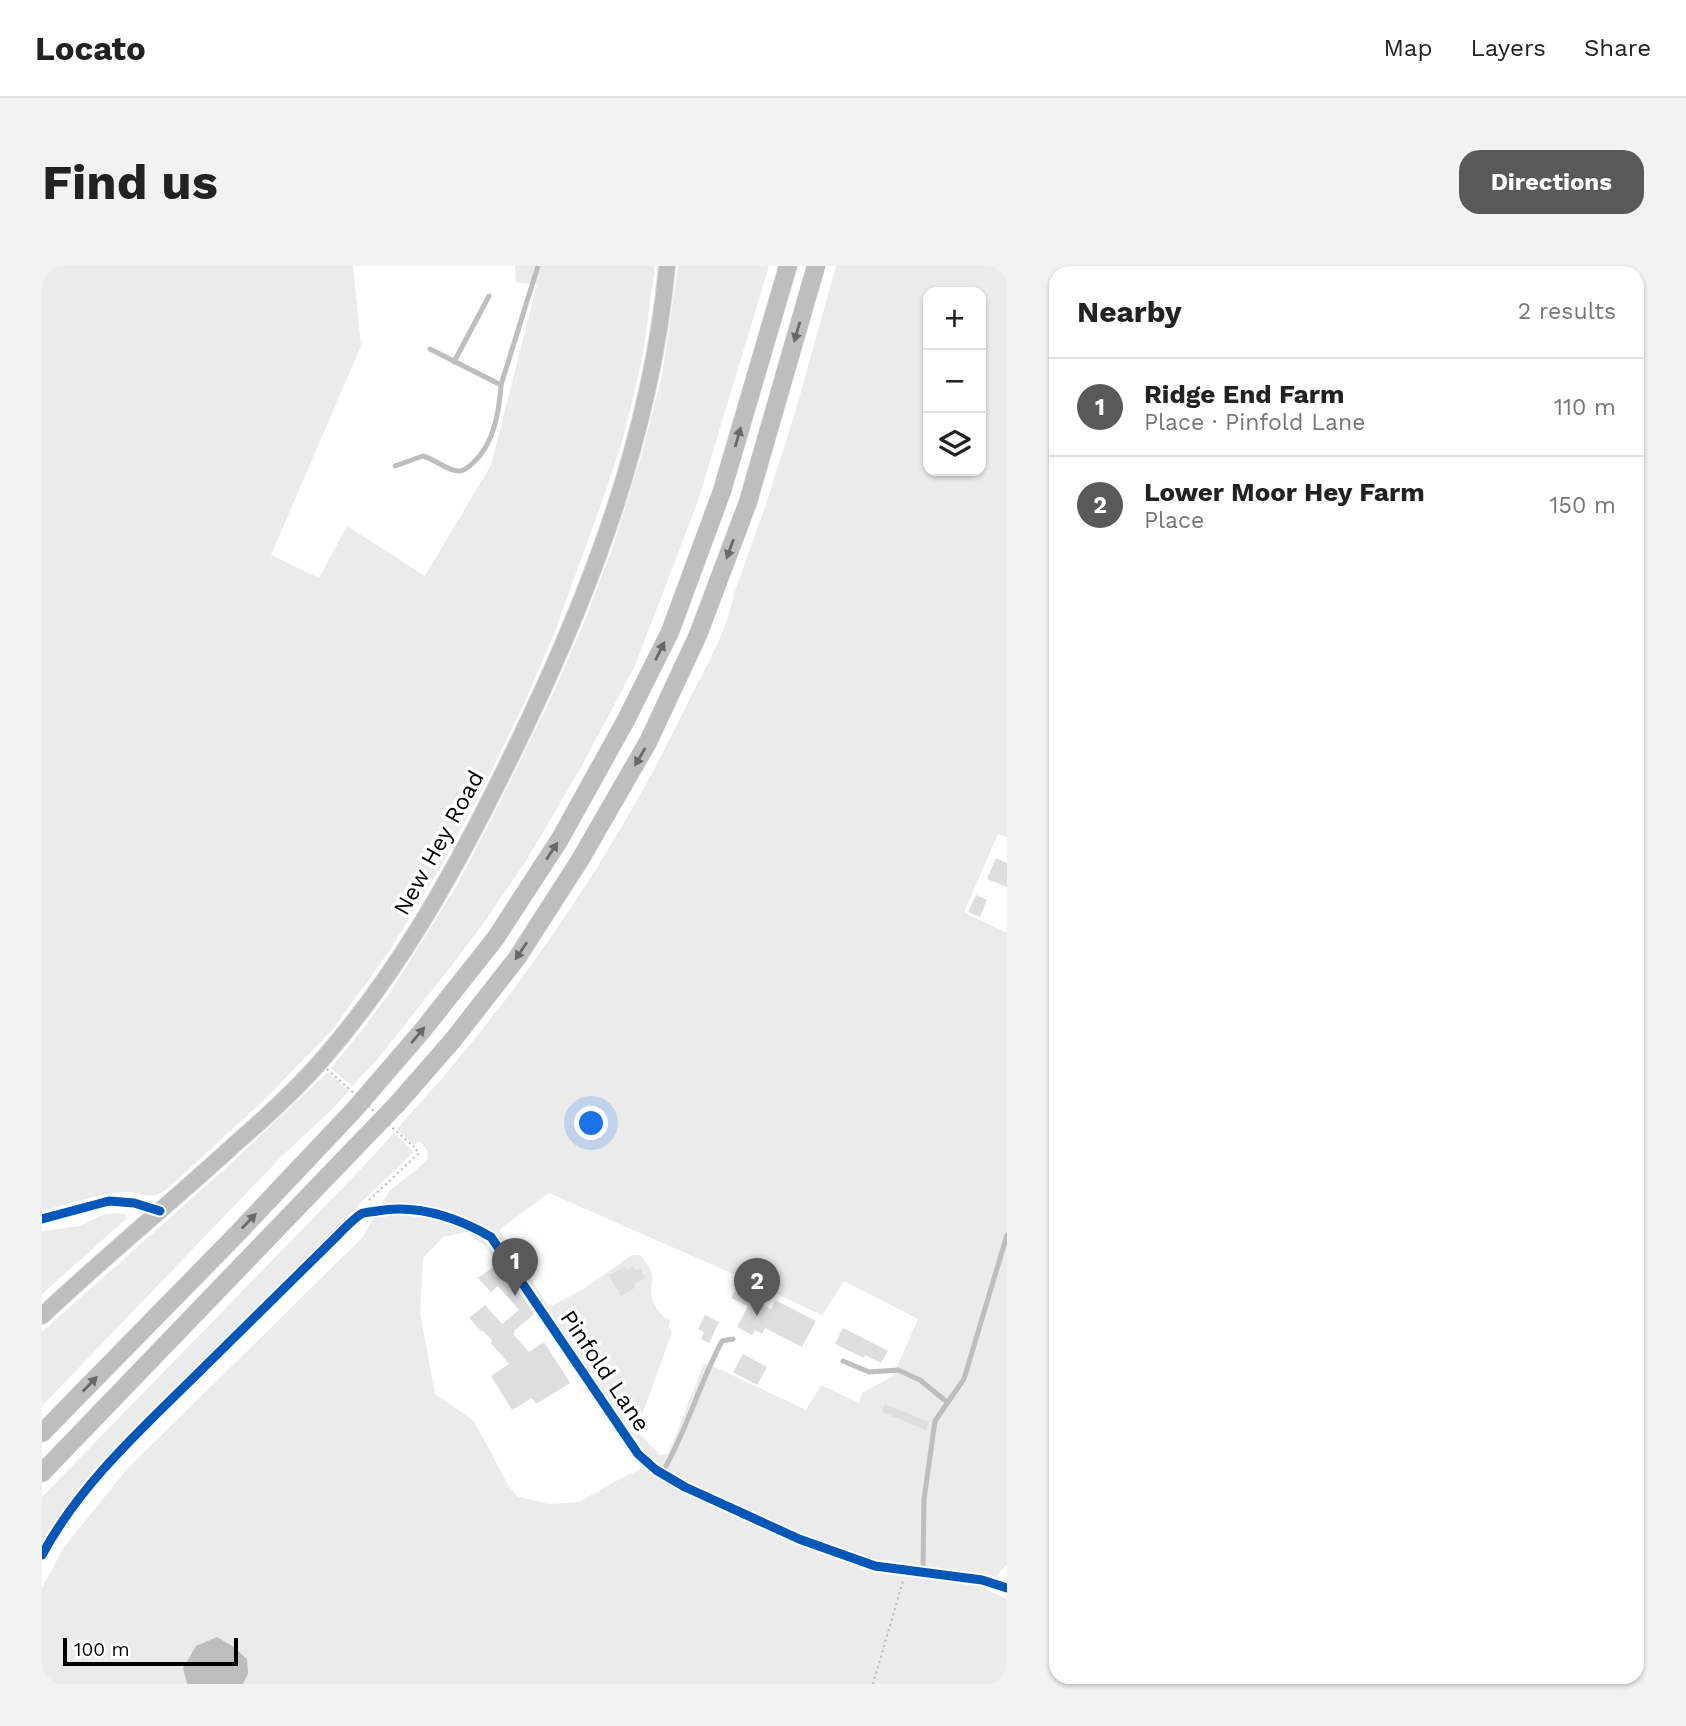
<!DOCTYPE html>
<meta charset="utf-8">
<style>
:root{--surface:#fff;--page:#f2f2f2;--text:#222;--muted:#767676;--line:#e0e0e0;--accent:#595959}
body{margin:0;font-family:"Work Sans",sans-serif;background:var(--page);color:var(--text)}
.controls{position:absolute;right:21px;top:21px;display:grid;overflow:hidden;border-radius:14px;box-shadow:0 2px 5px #0004}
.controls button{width:63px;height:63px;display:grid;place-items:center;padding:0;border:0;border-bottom:2px solid var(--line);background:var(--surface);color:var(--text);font:35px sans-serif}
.scale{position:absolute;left:21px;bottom:18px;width:175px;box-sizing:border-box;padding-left:7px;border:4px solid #000;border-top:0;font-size:19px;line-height:24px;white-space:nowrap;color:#000;-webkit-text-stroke:5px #fff;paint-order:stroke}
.you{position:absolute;left:550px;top:858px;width:24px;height:24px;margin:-18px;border:5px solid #fff;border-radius:50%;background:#1a73e8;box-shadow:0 0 0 10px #1a73e833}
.badge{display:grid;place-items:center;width:46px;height:46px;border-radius:50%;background:var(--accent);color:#fff;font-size:23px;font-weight:700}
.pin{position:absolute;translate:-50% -58px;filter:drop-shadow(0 2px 4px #0008)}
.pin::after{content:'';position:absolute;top:37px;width:24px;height:21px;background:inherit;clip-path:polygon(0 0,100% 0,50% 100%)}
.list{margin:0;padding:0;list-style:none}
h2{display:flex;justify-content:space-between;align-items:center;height:91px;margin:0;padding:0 28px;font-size:30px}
h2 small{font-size:23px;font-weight:400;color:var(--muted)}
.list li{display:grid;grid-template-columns:46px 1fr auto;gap:21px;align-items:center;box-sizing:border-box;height:98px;padding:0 28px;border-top:2px solid var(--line)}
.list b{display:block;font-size:26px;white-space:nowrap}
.list p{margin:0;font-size:23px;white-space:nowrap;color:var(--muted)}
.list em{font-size:23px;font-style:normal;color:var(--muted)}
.icon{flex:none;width:38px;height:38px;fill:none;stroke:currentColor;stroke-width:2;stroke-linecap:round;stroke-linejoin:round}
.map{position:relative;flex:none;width:965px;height:1418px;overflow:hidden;border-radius:21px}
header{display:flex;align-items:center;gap:42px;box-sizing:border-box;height:98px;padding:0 35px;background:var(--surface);border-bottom:2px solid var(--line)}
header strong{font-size:33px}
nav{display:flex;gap:38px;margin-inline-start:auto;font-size:24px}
.intro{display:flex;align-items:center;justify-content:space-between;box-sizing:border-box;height:168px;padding:0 42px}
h1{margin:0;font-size:49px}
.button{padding:18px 32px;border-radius:21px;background:var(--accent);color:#fff;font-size:24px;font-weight:700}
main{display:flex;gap:42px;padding:0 42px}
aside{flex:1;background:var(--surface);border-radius:21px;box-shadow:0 2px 5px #0004}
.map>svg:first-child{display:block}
.green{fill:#ebebeb;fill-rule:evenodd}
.water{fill:#bdbdbd}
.building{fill:#dedede}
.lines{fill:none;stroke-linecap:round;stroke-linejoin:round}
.primary-casing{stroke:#dbdbdb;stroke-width:18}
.highway-casing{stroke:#dbdbdb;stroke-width:19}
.path{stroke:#b9b9b9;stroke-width:2;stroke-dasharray:2 3.5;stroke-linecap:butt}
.lane{stroke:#bebebe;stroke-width:5}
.street{stroke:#bebebe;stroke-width:10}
.primary{stroke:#bebebe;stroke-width:16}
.highway{stroke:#bebebe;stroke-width:18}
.path-bridge{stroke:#b9b9b9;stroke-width:2;stroke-dasharray:2 3.5;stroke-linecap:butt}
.cycleway-casing{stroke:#fff;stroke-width:13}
.cycleway{stroke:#0057b8;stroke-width:9}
.oneway{fill:#686868}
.labels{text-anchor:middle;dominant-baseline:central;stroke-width:7;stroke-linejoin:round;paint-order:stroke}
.street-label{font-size:23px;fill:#000;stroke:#fff}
</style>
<header>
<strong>Locato</strong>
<nav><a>Map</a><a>Layers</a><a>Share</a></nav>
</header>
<div class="intro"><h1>Find us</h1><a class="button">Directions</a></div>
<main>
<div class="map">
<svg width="965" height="1418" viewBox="0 0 965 1418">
<rect width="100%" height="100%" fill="#fff"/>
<g class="green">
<path d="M0,0h311l8,80 -90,209 48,23 28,-52 78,50 66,-111 46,-180 -21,-3 -1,-16h140l-12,88 -10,44 -12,47 -14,43 -53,146 -29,67 -40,83 -45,84 -50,82 -57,79 -69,71 -97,89c-19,14 -23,2 -42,3 -28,2 -56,12 -83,19z"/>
<path d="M636,0h91l-71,235 -64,167 -54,101 -54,92 -39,57 -35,47 -76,96 -24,25 -21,-18 35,-43 25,-34 66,-106 34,-65 59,-120 33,-75 29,-76 30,-96 20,-77z"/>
<path d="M794,0h171v571l-9,-3 -34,78 43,21v632l-6,5 -14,20 20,9v85h-764l5,-10 -31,-37 -21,10 -13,21 4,16h-145v-96l22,-41 64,-79 235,-231 26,-46 26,-20 13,-12 -1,-9 -7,-9 -6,4 -17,-16c116,-126 212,-265 287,-418 18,-38 42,-75 50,-117l32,-90 29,-91zM886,26h53v179h-53zM507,927l189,83 84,39 22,-34 74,38 -25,57 -31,17 -3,10 -38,-18 -15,25 -91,-43 -11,-3 -36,90 -8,1 -27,-28 11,-17 28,-78 -3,-5 1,-7c-10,-3 -18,-17 -19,-28 -1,-6 3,-10 1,-17 -2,-8 -7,-14 -12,-20h-8l-50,35 -33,17 -50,-77zM424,966l17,12 43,55 105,158 12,11 -25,12 -39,22 -28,2 -33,-7 -10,-12 -34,-64 -39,-27 -15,-81 3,-55 20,-21z"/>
<path d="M286,806l21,19 -21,22 -47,44 -239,249v-74l185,-165z"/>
<path d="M352,867l20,19 -56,53 -2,8 -51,47 -214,214 -30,40 -19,31v-48l319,-328z"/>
<path d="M75,947l8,1 1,5 -84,75v-63l38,-5 25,-12z"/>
</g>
<path class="water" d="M175,1371l17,10 13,12 1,15 -5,10h-56l-4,-16 13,-22z"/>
<g class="building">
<path d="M954,592l11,5v24l-20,-8z"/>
<path d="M934,629l11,5 -7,17 -12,-5z"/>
<path d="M454,999l21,24 17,25 -20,17 1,1 -2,2 16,18 15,-10 26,41 -34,21 -4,-6 -20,12 -21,-34 18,-12 -18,-21 1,-3 -9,-9h-2l-12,-13 16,-13 17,19 17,-14 -21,-24 -7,6 -13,-14z"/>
<path d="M584,1000l1,4 6,-4 2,5 5,-3 5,10 -11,6 2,3 -15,9 -12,-21z"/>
<path d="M693,1024l36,19 4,-9 41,21 -14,26 -37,-19 -3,6 -7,-4 -3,5 -15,-8 11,-21 -17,-8z"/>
<path d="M663,1049l14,7 -10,21 -8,-4 3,-7 -6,-3z"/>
<path d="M801,1062l45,23 -7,12 -16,-8 -1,3 -29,-14z"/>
<path d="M701,1088l24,13 -10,18 -24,-13z"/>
<path d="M843,1138l44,18 -3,8 -44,-18z"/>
</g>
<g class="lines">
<g class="primary-casing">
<path id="primary" d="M0,1050c62,-59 130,-114 193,-172 30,-26 60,-53 86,-83 73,-83 127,-178 176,-276 82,-163 153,-336 170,-519"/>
</g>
<g class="highway-casing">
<g id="highway">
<path d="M0,1167l194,-198 118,-125 68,-79 73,-92 65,-100 66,-119 44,-88 52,-141 66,-225"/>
<path d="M0,1207l356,-370 55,-63 64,-82 63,-98 68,-118 50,-107 50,-133 68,-236"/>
</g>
</g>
<g class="path">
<path d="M327,934l50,-47 -5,-6"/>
<path d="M831,1418l30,-103"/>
</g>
<g class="lane">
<path d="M388,83l71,36 37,-119"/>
<path d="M412,96l35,-66"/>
<path d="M353,200l28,-10c11,3 27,16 36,15 6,0 10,-5 14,-8 21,-19 26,-51 28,-78"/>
<path d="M801,1095l26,11 29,-2 22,10 27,22"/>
<path d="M620,1207c25,-42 37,-89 60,-132l11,-2"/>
<path d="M881,1306l1,-73 11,-78 29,-42 43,-144"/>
</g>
<g class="street">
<path d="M0,953l67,-18 25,2 26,8"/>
<path d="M0,1289c36,-67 92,-119 146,-172 49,-49 99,-98 149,-147 7,-7 15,-16 24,-22 4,-2 11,-2 16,-3 40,-7 79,6 114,26l147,217 18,16 29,17 114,52 76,27 107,14 25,8"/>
</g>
<use href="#primary" class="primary"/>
<use href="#highway" class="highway"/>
<path class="path-bridge" d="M285,803l87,78"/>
<g class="cycleway-casing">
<g id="cycleway">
<path d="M0,953l67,-18 25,2 26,8"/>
<path d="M0,1289c36,-67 92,-119 146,-172 49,-49 99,-98 149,-147 7,-7 15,-16 24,-22 4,-2 11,-2 16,-3 40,-7 79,6 114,26l147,217 18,16 29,17 114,52 76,27 107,14 25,8"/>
</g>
</g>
<use href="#cycleway" class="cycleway"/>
</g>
<defs><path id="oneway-solid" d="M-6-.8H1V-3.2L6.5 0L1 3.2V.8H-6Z" transform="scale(1.75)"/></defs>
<g class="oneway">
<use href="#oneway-solid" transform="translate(755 66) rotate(106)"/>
<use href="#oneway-solid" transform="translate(696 171) rotate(-74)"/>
<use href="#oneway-solid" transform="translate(688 283) rotate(110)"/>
<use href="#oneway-solid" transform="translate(618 385) rotate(-64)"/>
<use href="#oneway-solid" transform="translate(598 491) rotate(120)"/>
<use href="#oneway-solid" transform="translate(510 585) rotate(-57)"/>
<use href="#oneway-solid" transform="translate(479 685) rotate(124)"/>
<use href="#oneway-solid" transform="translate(376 769) rotate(-50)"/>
<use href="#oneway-solid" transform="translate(207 955) rotate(-46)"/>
<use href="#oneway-solid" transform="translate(48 1118) rotate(-46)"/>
</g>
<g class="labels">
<g class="street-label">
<text transform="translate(397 577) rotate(-61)">New Hey Road</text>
<text transform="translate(563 1105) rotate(56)">Pinfold Lane</text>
</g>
</g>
</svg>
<div class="controls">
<button>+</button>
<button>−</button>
<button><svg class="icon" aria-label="layers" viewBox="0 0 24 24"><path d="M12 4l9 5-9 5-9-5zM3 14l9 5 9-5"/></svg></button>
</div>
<div class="scale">100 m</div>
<div class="you"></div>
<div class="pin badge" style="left:473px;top:1030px">1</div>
<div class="pin badge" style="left:715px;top:1050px">2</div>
</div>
<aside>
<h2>Nearby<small>2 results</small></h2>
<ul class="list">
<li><span class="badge">1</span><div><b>Ridge End Farm</b><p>Place · Pinfold Lane</p></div><em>110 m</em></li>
<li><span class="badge">2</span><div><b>Lower Moor Hey Farm</b><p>Place</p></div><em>150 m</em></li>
</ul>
</aside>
</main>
